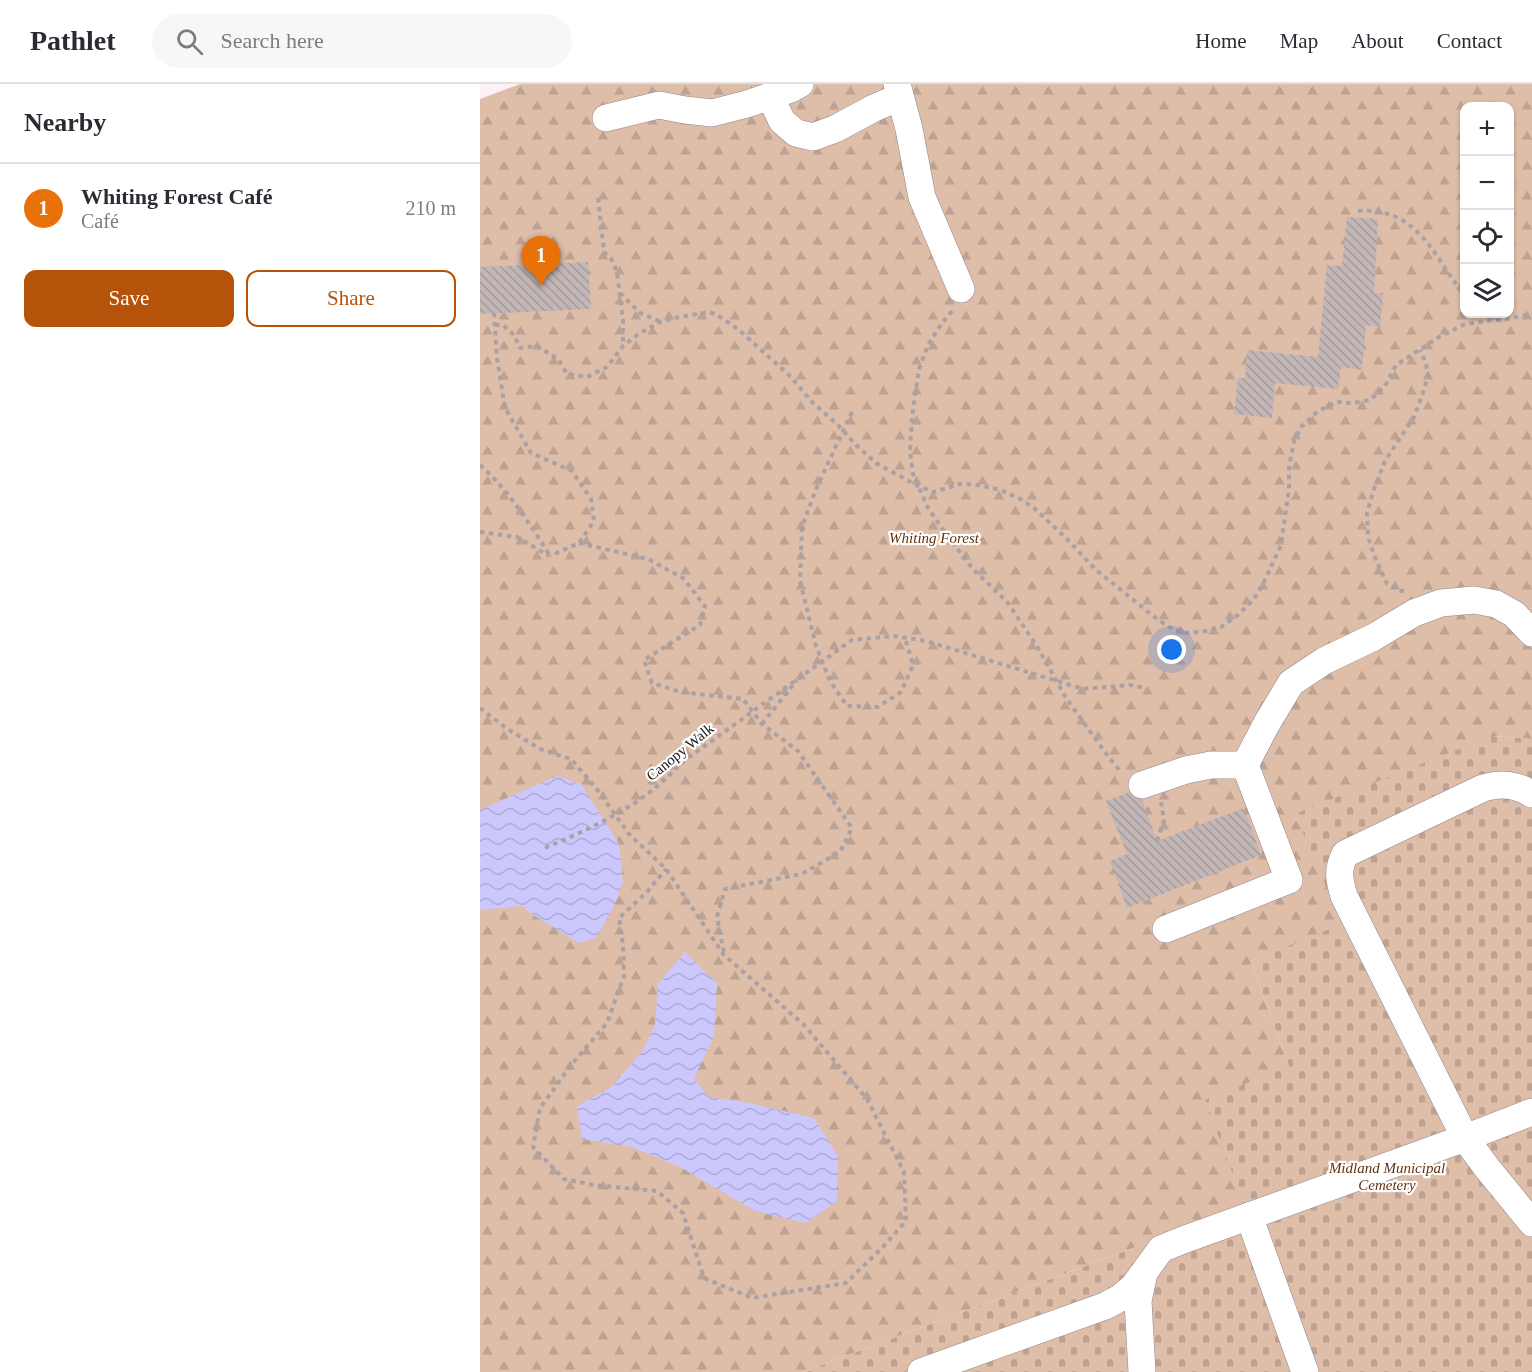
<!DOCTYPE html>
<meta charset="utf-8">
<style>
:root{--surface:#fff;--page:#f7f7f7;--text:#2b2b33;--muted:#7c7c81;--line:#e1e1e2;--accent:#b45309}
body{margin:0;font-family:"Times New Roman",serif;background:var(--page);color:var(--text)}
.controls{position:absolute;right:18px;top:18px;display:grid;overflow:hidden;border-radius:12px;box-shadow:0 2px 4px #0004}
.controls button{width:54px;height:54px;display:grid;place-items:center;padding:0;border:0;border-bottom:2px solid var(--line);background:var(--surface);color:var(--text);font:30px sans-serif}
.you{position:absolute;left:692px;top:566px;width:21px;height:21px;margin:-15px;border:4px solid #fff;border-radius:50%;background:#1a73e8;box-shadow:0 0 0 9px #1a73e833}
.badge{display:grid;place-items:center;width:39px;height:39px;border-radius:50%;background:var(--accent);color:#fff;font-size:20px;font-weight:700}
.pin{position:absolute;translate:-50% -50px;filter:drop-shadow(0 2px 3px #0008)}
.pin::after{content:'';position:absolute;top:32px;width:21px;height:18px;background:inherit;clip-path:polygon(0 0,100% 0,50% 100%)}
.list{margin:0;padding:0;list-style:none}
h2{display:flex;justify-content:space-between;align-items:center;height:78px;margin:0;padding:0 24px;font-size:26px}
h2 small{font-size:20px;font-weight:400;color:var(--muted)}
.list li{display:grid;grid-template-columns:39px 1fr auto;gap:18px;align-items:center;box-sizing:border-box;height:90px;padding:0 24px;border-top:2px solid var(--line)}
.list b{display:block;font-size:22px;white-space:nowrap}
.list p{margin:0;font-size:20px;white-space:nowrap;color:var(--muted)}
.list em{font-size:20px;font-style:normal;color:var(--muted)}
.actions{display:flex;gap:12px;padding:18px 24px}
.actions a{flex:1;padding:14px 0;border:2px solid var(--accent);border-radius:12px;text-align:center;font-size:21px;color:var(--accent)}
.actions .main{background:var(--accent);color:#fff}
.icon{flex:none;width:33px;height:33px;fill:none;stroke:currentColor;stroke-width:2;stroke-linecap:round;stroke-linejoin:round}
.map{position:relative;flex:none;width:1052px;height:1288px;overflow:hidden}
header{display:flex;align-items:center;gap:36px;box-sizing:border-box;height:84px;padding:0 30px;background:var(--surface);border-bottom:2px solid var(--line)}
header strong{font-size:28px}
nav{display:flex;gap:33px;margin-inline-start:auto;font-size:21px}
.search{width:420px;height:54px;background:var(--page);display:flex;align-items:center;gap:15px;box-sizing:border-box;padding:0 21px;border-radius:33px;color:var(--muted);font-size:22px}
main{display:flex}
aside{flex:1;background:var(--surface)}
.map>svg:first-child{display:block}
.forest{fill:url(#forest-firs);fill-rule:evenodd}
.cemetery{fill:url(#cemetery-stones)}
.water{fill:url(#water-waves)}
.building{fill:url(#building-back-hatch)}
.lines{fill:none;stroke-linecap:round;stroke-linejoin:round}
.minor-casing{stroke:#91878b;stroke-width:28}
.path{stroke:#a9a1a4;stroke-width:4;stroke-dasharray:4.5 4.5;stroke-linecap:butt}
.minor{stroke:#fff;stroke-width:27}
.labels{text-anchor:middle;dominant-baseline:central;stroke-width:4.5;stroke-linejoin:round;paint-order:stroke}
.park-label{font-size:15px;font-style:italic;fill:#62330e;stroke:#fff}
.street-label{font-size:15px;fill:#181516;stroke:#fff}
</style>
<header>
<strong>Pathlet</strong>
<div class="search"><svg class="icon" aria-label="search" viewBox="0 0 24 24"><circle cx="10" cy="10" r="6"/><path d="M15 15l6 6"/></svg>Search here</div>
<nav><a>Home</a><a>Map</a><a>About</a><a>Contact</a></nav>
</header>
<main>
<aside>
<h2>Nearby<small></small></h2>
<ul class="list">
<li><span class="badge" style="background:#e8710a">1</span><div><b>Whiting Forest Café</b><p>Café</p></div><em>210 m</em></li>
</ul>
<div class="actions"><a class="main">Save</a><a>Share</a></div>
</aside>
<div class="map">
<svg width="1052" height="1288" viewBox="0 0 1052 1288">
<defs>
<pattern id="forest-firs" width="22" height="20" patternUnits="userSpaceOnUse" patternTransform="scale(1.5)"><rect width="22" height="20" fill="#debda9"/><path d="M5 1l3.5 6h-7zM16 11l3.5 6h-7z" fill="#bea291"/></pattern>
<pattern id="cemetery-stones" width="16" height="16" patternUnits="userSpaceOnUse" patternTransform="scale(1.5)"><rect width="16" height="16" fill="#debda9"/><path d="M2 7V4a2 2 0 0 1 4 0v3zM10 15v-3a2 2 0 0 1 4 0v3z" fill="#bea291"/></pattern>
<pattern id="water-waves" width="16" height="10" patternUnits="userSpaceOnUse" patternTransform="scale(1.5)"><rect width="16" height="10" fill="#ccc8fd"/><path d="M0 5q4-4 8 0t8 0" fill="none" stroke="#aeabd8"/></pattern>
<pattern id="building-back-hatch" width="6" height="6" patternUnits="userSpaceOnUse" patternTransform="scale(1.5)"><rect width="6" height="6" fill="#c2b7b6"/><path d="M-1 5l2 2M0 0l6 6M5-1l2 2" fill="none" stroke="#a69c9c"/></pattern>
</defs>
<rect width="100%" height="100%" fill="#fcf1f5"/>
<path class="forest" d="M40,0h1012v655l-40,-3 -150,189 -91,36 38,105 -44,140 -442,166h-323v-1273zM984,22h46v208h-46z"/>
<path class="cemetery" d="M1012,652l40,3v633h-729l442,-166 -40,-106 84,-34 -38,-105 91,-37 -47,-110z"/>
<g class="water">
<path d="M77,692l24,8 38,60 4,38 -9,24 -18,32 -17,5 -44,-27 -13,-10 -42,4v-100z"/>
<path d="M205,868l32,31 -3,54 -20,41 14,19 37,5 69,16 24,38 -1,45 -31,22 -51,-12 -75,-44 -48,-20 -50,-8 -5,-33 33,-18 32,-36 13,-27 3,-41z"/>
</g>
<g class="building">
<path d="M867,133l31,2 -4,74h9l-3,34 -14,-2 -4,45 -21,-3 -3,22 -63,-6 -3,35 -38,-4 4,-36h7l2,-28 71,7 9,-92 15,1z"/>
<path d="M108,178l3,47 -111,5v-47z"/>
<path d="M658,705l19,52 87,-33 17,47 -134,53 -17,-47 17,-7 -21,-53z"/>
</g>
<g class="lines">
<g class="minor-casing">
<g id="minor">
<path d="M417,0l12,45 13,68 39,92"/>
<path d="M290,12l12,25 14,12 17,4 22,-8 39,-21 26,-11"/>
<path d="M126,34l53,-13 26,5 27,3 35,-9 44,-15 9,-5"/>
<path d="M662,701l44,-15 25,-5h34l22,-42 24,-40 33,-22 50,-24 40,-24 27,-10 33,-3 22,4 18,10 18,19"/>
<path d="M1052,710c-17,-10 -30,-11 -49,-6l-138,66c-8,16 -6,25 -1,42l121,242 22,30 45,55"/>
<path d="M686,845l123,-49 -44,-115"/>
<path d="M769,1132l56,156"/>
<path d="M441,1288l184,-66 15,-8 14,-12 27,-37 22,-9 282,-102 67,-26"/>
<path d="M662,1288l-4,-71 6,-28"/>
</g>
</g>
<g class="path">
<path d="M118,114l6,54 8,8 5,12 6,48v25"/>
<path d="M878,127c60,-4 75,44 106,84"/>
<path d="M140,209l20,20 19,8"/>
<path d="M472,227l-10,12 -14,22 -9,24 -7,48 -2,34 3,23 15,34 20,29 25,32 35,34 30,45 28,50 44,61 11,13"/>
<path d="M14,229l3,45 8,50 26,45 41,18 19,28 3,22 -15,22 -29,13"/>
<path d="M1004,230l6,5"/>
<path d="M15,241h8l11,10 6,13 17,-2 21,13 9,15 20,3 20,-10 16,-21 17,-13 20,-11 19,-5 31,-5 12,6 17,12 51,46 23,27 24,21 19,21 20,18 42,23 16,6 26,-8 18,1 23,5 21,10 12,8 31,29 30,32 62,50 17,11 15,3 16,-2 16,-4 17,-12 16,-16 10,-17 17,-37 8,-56v-22l5,-26 7,-14 16,-15 19,-10 16,1 18,-3 15,-14 11,-21 43,-28 24,-12 28,-5h11l30,-6"/>
<path d="M372,328l-36,77 -14,38 -2,54 16,65 14,35 17,25 31,1 23,-15 12,-27 -8,-27"/>
<path d="M0,381c29,26 50,59 70,91"/>
<path d="M0,448l37,5 32,19"/>
<path d="M99,459l69,16 35,19 22,28 -5,19 -56,35 8,23 29,9 62,7 19,25 36,27 54,77 -12,24 -38,22 -77,15 -8,28 7,36"/>
<path d="M924,507h-3l-14,-7 -11,-24 -8,-23 -1,-24 7,-24 11,-28 29,-44 10,-27 4,-14 -2,-13 -6,-13"/>
<path d="M0,624l26,20 34,21 31,10 25,29 33,46 37,35 58,86 79,69 64,75 37,73 2,49 -23,26 -37,36 -94,15 -48,-20 -21,-65 -26,-22 -64,-6 -29,-6 -31,-32 7,-39 32,-44 35,-41 17,-47 -1,-31 -4,-27 28,-26 19,-23"/>
<path d="M282,640l35,-44"/>
<path d="M170,681l14,16"/>
<path d="M677,757l7,-21 -3,-18"/>
<path d="M65,764c42,-18 86,-37 120,-69 7,-6 13,-13 20,-19l167,-120 43,-4 31,5 157,48 47,-4 15,3"/>
</g>
<use href="#minor" class="minor"/>
</g>
<g class="labels">
<g class="park-label">
<text x="454" y="454">Whiting Forest</text>
<text x="907" y="1084">Midland Municipal<tspan x="907" dy="17">Cemetery</tspan></text>
</g>
<g class="street-label">
<text transform="translate(200 668) rotate(-39)">Canopy Walk</text>
</g>
</g>
</svg>
<div class="controls">
<button>+</button>
<button>−</button>
<button><svg class="icon" aria-label="locate" viewBox="0 0 24 24"><circle cx="12" cy="12" r="6"/><path d="M12 2v4M12 18v4M2 12h4M18 12h4"/></svg></button>
<button><svg class="icon" aria-label="layers" viewBox="0 0 24 24"><path d="M12 4l9 5-9 5-9-5zM3 14l9 5 9-5"/></svg></button>
</div>
<div class="you"></div>
<div class="pin badge" style="left:61px;top:202px;background:#e8710a">1</div>
</div>
</main>
